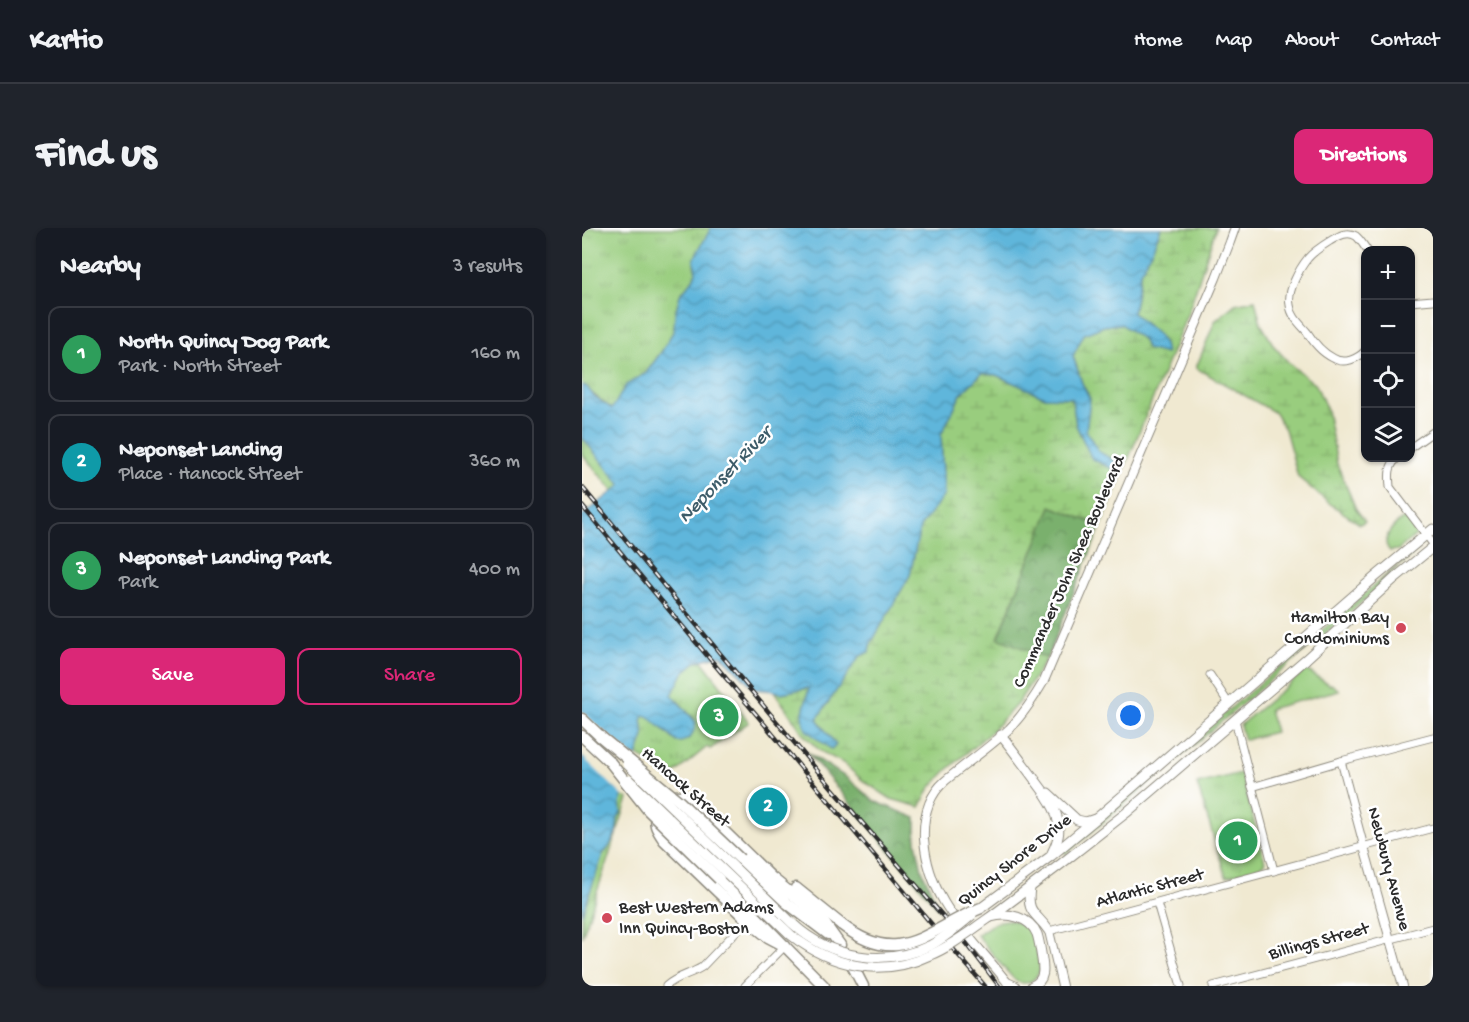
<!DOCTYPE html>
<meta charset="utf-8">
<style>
:root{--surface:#171b24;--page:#20242c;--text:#f1f3f6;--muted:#9ea1a6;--line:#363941;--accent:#db2777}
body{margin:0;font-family:"Gochi Hand",sans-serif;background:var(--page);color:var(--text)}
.controls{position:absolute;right:18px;top:18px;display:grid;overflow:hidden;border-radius:12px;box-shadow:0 2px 4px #0004}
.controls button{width:54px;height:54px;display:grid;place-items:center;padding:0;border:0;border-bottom:2px solid var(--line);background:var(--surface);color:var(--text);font:30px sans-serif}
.you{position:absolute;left:549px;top:488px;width:21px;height:21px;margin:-15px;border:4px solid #fff;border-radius:50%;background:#1a73e8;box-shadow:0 0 0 9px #1a73e833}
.badge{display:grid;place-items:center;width:39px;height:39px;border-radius:50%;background:var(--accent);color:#fff;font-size:20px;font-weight:700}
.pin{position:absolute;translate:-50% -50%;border:3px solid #fff;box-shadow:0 2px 6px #0006}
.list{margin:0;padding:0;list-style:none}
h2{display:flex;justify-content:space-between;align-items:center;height:78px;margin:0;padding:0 24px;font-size:26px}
h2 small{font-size:20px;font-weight:400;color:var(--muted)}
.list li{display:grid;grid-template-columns:39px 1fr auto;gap:18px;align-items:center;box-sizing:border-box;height:96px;margin:0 12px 12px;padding:0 12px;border:2px solid var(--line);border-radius:12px}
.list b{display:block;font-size:22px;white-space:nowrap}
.list p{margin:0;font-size:20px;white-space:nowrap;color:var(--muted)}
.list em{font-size:20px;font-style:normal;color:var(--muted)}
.actions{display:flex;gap:12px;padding:18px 24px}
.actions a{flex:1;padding:14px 0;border:2px solid var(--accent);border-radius:12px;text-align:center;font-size:21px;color:var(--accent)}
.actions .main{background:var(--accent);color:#fff}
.icon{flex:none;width:33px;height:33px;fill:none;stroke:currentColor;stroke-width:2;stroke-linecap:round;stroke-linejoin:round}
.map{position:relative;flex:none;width:851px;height:758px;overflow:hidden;border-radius:12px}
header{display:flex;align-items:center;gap:36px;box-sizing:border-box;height:84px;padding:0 30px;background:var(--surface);border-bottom:2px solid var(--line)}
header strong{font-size:28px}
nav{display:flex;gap:33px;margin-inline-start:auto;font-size:21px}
.intro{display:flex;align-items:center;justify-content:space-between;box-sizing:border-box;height:144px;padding:0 36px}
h1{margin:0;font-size:42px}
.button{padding:15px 27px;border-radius:12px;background:var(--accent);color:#fff;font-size:21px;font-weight:700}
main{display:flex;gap:36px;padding:0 36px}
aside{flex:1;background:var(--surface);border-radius:12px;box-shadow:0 2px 4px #0004}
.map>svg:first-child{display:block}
.grass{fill:#99cd7e;stroke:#627c54;stroke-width:1.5}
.forest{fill:url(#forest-crowns);stroke:#526e4c;stroke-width:1.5}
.wetland{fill:url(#wetland-marsh);stroke:#627c54;stroke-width:1.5}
.park{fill:url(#park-tufts);stroke:#627c54;stroke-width:1.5}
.water{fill:url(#water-waves);stroke:#447083;stroke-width:1.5}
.pier{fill:#f0e9d1}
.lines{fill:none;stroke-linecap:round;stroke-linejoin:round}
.minor-casing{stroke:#8e8a7e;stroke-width:9}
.tertiary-casing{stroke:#8e8a7e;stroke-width:10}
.secondary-casing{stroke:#8e8a7e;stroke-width:11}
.primary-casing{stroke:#8e8a7e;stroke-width:13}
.minor{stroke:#fff;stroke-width:7}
.tertiary{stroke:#fff;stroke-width:8}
.secondary{stroke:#fff;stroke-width:9}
.primary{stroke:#fff;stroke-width:10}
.rail-casing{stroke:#2b2b2b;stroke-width:4.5}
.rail{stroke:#fff;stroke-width:2;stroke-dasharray:7;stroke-linecap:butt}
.secondary-bridge-casing{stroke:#8e8a7e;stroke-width:11;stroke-linecap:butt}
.primary-bridge-casing{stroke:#8e8a7e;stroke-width:13;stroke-linecap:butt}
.secondary-bridge{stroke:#fff;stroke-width:9}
.primary-bridge{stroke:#fff;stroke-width:10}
.poi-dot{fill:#d1495b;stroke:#fff;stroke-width:2}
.labels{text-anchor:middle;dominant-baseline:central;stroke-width:5;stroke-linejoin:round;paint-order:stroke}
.street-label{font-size:18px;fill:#2b2b2b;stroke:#fff}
.poi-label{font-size:18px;fill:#2b2b2b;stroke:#fff;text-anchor:end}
.water-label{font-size:20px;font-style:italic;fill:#3d5c69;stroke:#fff}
</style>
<header>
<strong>Kartio</strong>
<nav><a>Home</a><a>Map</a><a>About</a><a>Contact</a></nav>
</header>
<div class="intro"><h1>Find us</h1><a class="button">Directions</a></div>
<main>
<aside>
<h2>Nearby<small>3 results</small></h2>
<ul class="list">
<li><span class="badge" style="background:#2e9e5b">1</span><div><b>North Quincy Dog Park</b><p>Park · North Street</p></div><em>160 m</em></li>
<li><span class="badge" style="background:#0f9aa8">2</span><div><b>Neponset Landing</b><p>Place · Hancock Street</p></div><em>360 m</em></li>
<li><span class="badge" style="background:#2e9e5b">3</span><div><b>Neponset Landing Park</b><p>Park</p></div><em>400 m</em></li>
</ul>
<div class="actions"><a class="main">Save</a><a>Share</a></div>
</aside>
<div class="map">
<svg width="851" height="758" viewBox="0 0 851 758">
<defs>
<pattern id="forest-crowns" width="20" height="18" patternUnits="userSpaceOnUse" patternTransform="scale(1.5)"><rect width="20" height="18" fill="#7ab06d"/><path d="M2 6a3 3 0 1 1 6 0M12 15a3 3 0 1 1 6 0" fill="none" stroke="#648f5a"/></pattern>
<pattern id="wetland-marsh" width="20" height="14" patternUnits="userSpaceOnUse" patternTransform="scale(1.5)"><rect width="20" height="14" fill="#99cd7e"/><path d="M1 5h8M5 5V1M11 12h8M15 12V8" fill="none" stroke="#84b06d"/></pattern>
<pattern id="park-tufts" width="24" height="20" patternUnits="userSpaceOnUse" patternTransform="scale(1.5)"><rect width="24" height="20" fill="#99cd7e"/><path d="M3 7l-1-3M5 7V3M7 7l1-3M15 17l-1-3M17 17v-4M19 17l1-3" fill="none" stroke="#84b06d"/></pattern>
<pattern id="water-waves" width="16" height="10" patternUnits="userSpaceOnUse" patternTransform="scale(1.5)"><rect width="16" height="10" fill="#5eb6db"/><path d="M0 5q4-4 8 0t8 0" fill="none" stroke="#4e94b2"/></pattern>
</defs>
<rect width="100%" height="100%" fill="#fff"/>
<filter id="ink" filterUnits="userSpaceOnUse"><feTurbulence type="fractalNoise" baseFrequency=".0167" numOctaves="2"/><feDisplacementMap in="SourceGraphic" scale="12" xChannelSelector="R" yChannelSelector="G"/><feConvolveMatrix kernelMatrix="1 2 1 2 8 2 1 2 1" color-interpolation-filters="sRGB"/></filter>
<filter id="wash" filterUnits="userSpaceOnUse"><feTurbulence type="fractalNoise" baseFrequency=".008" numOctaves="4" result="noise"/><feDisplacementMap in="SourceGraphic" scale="24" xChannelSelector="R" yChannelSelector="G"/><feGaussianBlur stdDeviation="1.35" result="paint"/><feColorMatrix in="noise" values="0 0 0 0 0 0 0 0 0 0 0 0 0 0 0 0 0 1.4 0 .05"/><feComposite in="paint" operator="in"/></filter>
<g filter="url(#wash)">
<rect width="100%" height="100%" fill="#f0e9d1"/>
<g class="grass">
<path d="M823,290c6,2 13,9 12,16l-19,16 -8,1c-11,-11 4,-28 15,-33z"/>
<path d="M836,320l1,1 -35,30 -8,11 -310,264 -2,-3z"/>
<path d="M724,442l24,15 1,-1 8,6 -70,19 6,23 -31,8 -4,-15z"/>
<path d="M424,692c31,3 30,25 34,50 -4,9 -10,16 -22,12 -6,-2 -34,-39 -41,-47 10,-7 17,-14 29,-15z"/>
</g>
<g class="forest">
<path d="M469,278l50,20 -54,132 -49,-19z"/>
<path d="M225,524l40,26 27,23 42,17v24l6,28 17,39z"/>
</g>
<g class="wetland">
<path d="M579,0h55l-27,82 -88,216 -50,-20 -53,132 49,20 -29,45 -26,28 -45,39 -17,18 -10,19 -29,-8 -29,-19 -19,-17 -23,-12 -16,-16 -30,-44 7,2 28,-5 -7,29 34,28 -19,-26 43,-64 9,-3 1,-7 40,-70 10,-48 24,-32 -3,-60 20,-41 21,-21 14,2 49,22 27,1 4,27 16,34 22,10 3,-7 -18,-10 -13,-21 4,-32 -8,-16 -9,-27 11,-22 20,-8 17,-2 21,15 5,10 17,-5 -6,-9 -25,-22 7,-39 13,-26z"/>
<path d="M673,72l6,24 13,22 16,18 26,21 11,25 10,54 19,45 9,12 -5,3 -31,-21 -31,-26 -13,-48 -11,-17 -78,-44 19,-47 20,-17z"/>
</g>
<g class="park">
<path d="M6,0h123l-15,27 -2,6 2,11 -3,7 -13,16 -5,19 -1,16 -12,21 -16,22 -12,7 -22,29 -30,-24v-145z"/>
<path d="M0,209l39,48 -7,7 -32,-38z"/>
<path d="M115,433h5l47,61 -39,27 -3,-2 -33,27 -7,-5 -5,3 -25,-18 7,-18 -2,-16 2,-4c11,2 20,14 28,22l22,-19 -22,-24 11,-22z"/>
<path d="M0,530l46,41 -46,138z"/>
<path d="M659,545l24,89 -5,5 -34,10 -29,-93z"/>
</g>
<path class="water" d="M129,0h450l-8,20 -13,26 -7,39 25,22 6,9 2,10 -19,-5 -5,-10 -21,-15 -17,2 -20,8 -11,22 9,27 8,16 -4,32 13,21 18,10 -4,7 -21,-10 -16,-34 -4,-27 -27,-1 -49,-22 -14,-2 -21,21 -20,41 3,60 -24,32 -10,48 -40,70 -1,7 -9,4 -43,63 19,26 -5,4 -25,-19 -4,-13 7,-29 -28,5 -7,-2 -19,-2 -34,-34 -24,6 -14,12 -11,22 24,27c-2,12 -6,20 -19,20l-29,-26h-4l-2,4 2,16 -24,67 1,10 -3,5 -2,15 -7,14 -6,7 -21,61v-399l39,-31 -39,-48v-52l4,1 8,10 18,13 14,-24 20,-12 16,-22 12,-21 1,-16 5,-19 13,-16 3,-7 -2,-11 2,-6z"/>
<path class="pier" d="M0,484l56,49 -13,37 -43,-42z"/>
</g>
<g filter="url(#ink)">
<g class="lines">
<g class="minor-casing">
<g id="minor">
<path d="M828,74l23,-2"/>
<path d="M784,122c-8,9 -22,15 -33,8 -12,-6 -19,-15 -26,-26 -7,-8 -16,-16 -17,-27 -3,-14 9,-36 18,-47 6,-7 14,-12 22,-17 7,-4 17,-11 26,-5 4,3 8,10 11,14"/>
<path d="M828,220l23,-16"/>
<path d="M816,230c-10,7 -9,18 -8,29l43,57"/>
<path d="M628,447l19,29"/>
<path d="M653,492l39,151"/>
<path d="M759,533l23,86"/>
<path d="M670,559l89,-26 92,-24"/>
<path d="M575,675l24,83"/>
<path d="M467,703l384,-103"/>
<path d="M84,758c11,-10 23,-11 36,-19l45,-47"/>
<path d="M163,758l40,-40"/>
<path d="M631,758l220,-58"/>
</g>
</g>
<g class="tertiary-casing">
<g id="tertiary">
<path d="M782,619l39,139"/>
<path d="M467,703l13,55"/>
<path d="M428,758c-37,-49 -81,-81 -86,-147 -1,-22 4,-43 21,-58 21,-18 44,-33 64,-52 14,-14 25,-31 35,-48l172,-403 14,-36 5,-14"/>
</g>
</g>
<g class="secondary-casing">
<g id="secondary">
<path d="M419,507c15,19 29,38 43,57 5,8 11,16 13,25 4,14 1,24 -5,36"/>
<path d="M466,565l29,27 9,2 9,-3"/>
<path d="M448,660c-4,26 6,24 19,43"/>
<path d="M399,680l70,-52 46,-38 277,-240 59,-49"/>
<path d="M409,689c17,-5 39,0 46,17 2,6 3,13 4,19 2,13 6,27 -9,33"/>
<path d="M407,690l72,-54 65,-51 180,-154 89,-81 38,-31"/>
<path d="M426,755l7,3"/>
</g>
</g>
<g class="primary-casing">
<g id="primary">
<path d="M0,491l19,18"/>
<path d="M0,508l28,26"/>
<path d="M86,571c8,-6 17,-3 25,2l79,77 48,39 20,28"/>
<path d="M76,583c-6,12 -1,19 6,29l83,80 21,17 17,9"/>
<path d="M158,631l47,44 41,31"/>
<path d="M137,651l105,107"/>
<path d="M214,660l46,37"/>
<path d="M266,729l15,29"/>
</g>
</g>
<use href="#minor" class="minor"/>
<use href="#tertiary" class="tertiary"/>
<use href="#secondary" class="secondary"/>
<use href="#primary" class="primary"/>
<g class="rail-casing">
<g id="rail">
<path d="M0,259l239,288 146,169 32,42"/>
<path d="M0,278l347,415 56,65"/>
</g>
</g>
<use href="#rail" class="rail"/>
<g class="secondary-bridge-casing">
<g id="secondary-bridge">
<path d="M45,536l166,160c37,34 91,44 138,21 15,-8 28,-19 41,-30"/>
<path d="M47,552l162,155c41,32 91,43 139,20 22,-9 40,-24 59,-37"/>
</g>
</g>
<g class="primary-bridge-casing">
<g id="primary-bridge">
<path d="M19,509l78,64 61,58"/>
<path d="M28,534l38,48 71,69"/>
<path d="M260,697c58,45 86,4 139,-17"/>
</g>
</g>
<use href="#secondary-bridge" class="secondary-bridge"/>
<use href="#primary-bridge" class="primary-bridge"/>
</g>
</g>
<g class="poi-dot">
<circle cx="819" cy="400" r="6"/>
<circle cx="25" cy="690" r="6"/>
</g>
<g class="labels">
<g class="street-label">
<text transform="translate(488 344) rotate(-66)">Commander John Shea Boulevard</text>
<text transform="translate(103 560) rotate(41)">Hancock Street</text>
<text transform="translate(433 633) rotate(-38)">Quincy Shore Drive</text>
<text transform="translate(806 641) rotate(75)">Newbury Avenue</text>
<text transform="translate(568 661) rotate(-15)">Atlantic Street</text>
<text transform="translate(737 714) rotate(-15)">Billings Street</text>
</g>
<g class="poi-label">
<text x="807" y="390">Hamilton Bay<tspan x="807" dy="21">Condominiums</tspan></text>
<text x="37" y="680" text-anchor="start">Best Western Adams<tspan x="37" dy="21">Inn Quincy-Boston</tspan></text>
</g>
<g class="water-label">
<text transform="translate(144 248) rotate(-46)">Neponset River</text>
</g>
</g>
</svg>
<div class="controls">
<button>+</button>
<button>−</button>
<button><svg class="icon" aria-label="locate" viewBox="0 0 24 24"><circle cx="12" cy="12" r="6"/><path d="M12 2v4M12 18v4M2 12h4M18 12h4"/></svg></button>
<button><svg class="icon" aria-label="layers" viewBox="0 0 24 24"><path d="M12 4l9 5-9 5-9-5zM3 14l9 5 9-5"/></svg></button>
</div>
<div class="you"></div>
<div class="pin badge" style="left:656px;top:613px;background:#2e9e5b">1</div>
<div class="pin badge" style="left:186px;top:579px;background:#0f9aa8">2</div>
<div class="pin badge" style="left:137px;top:489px;background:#2e9e5b">3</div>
</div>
</main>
